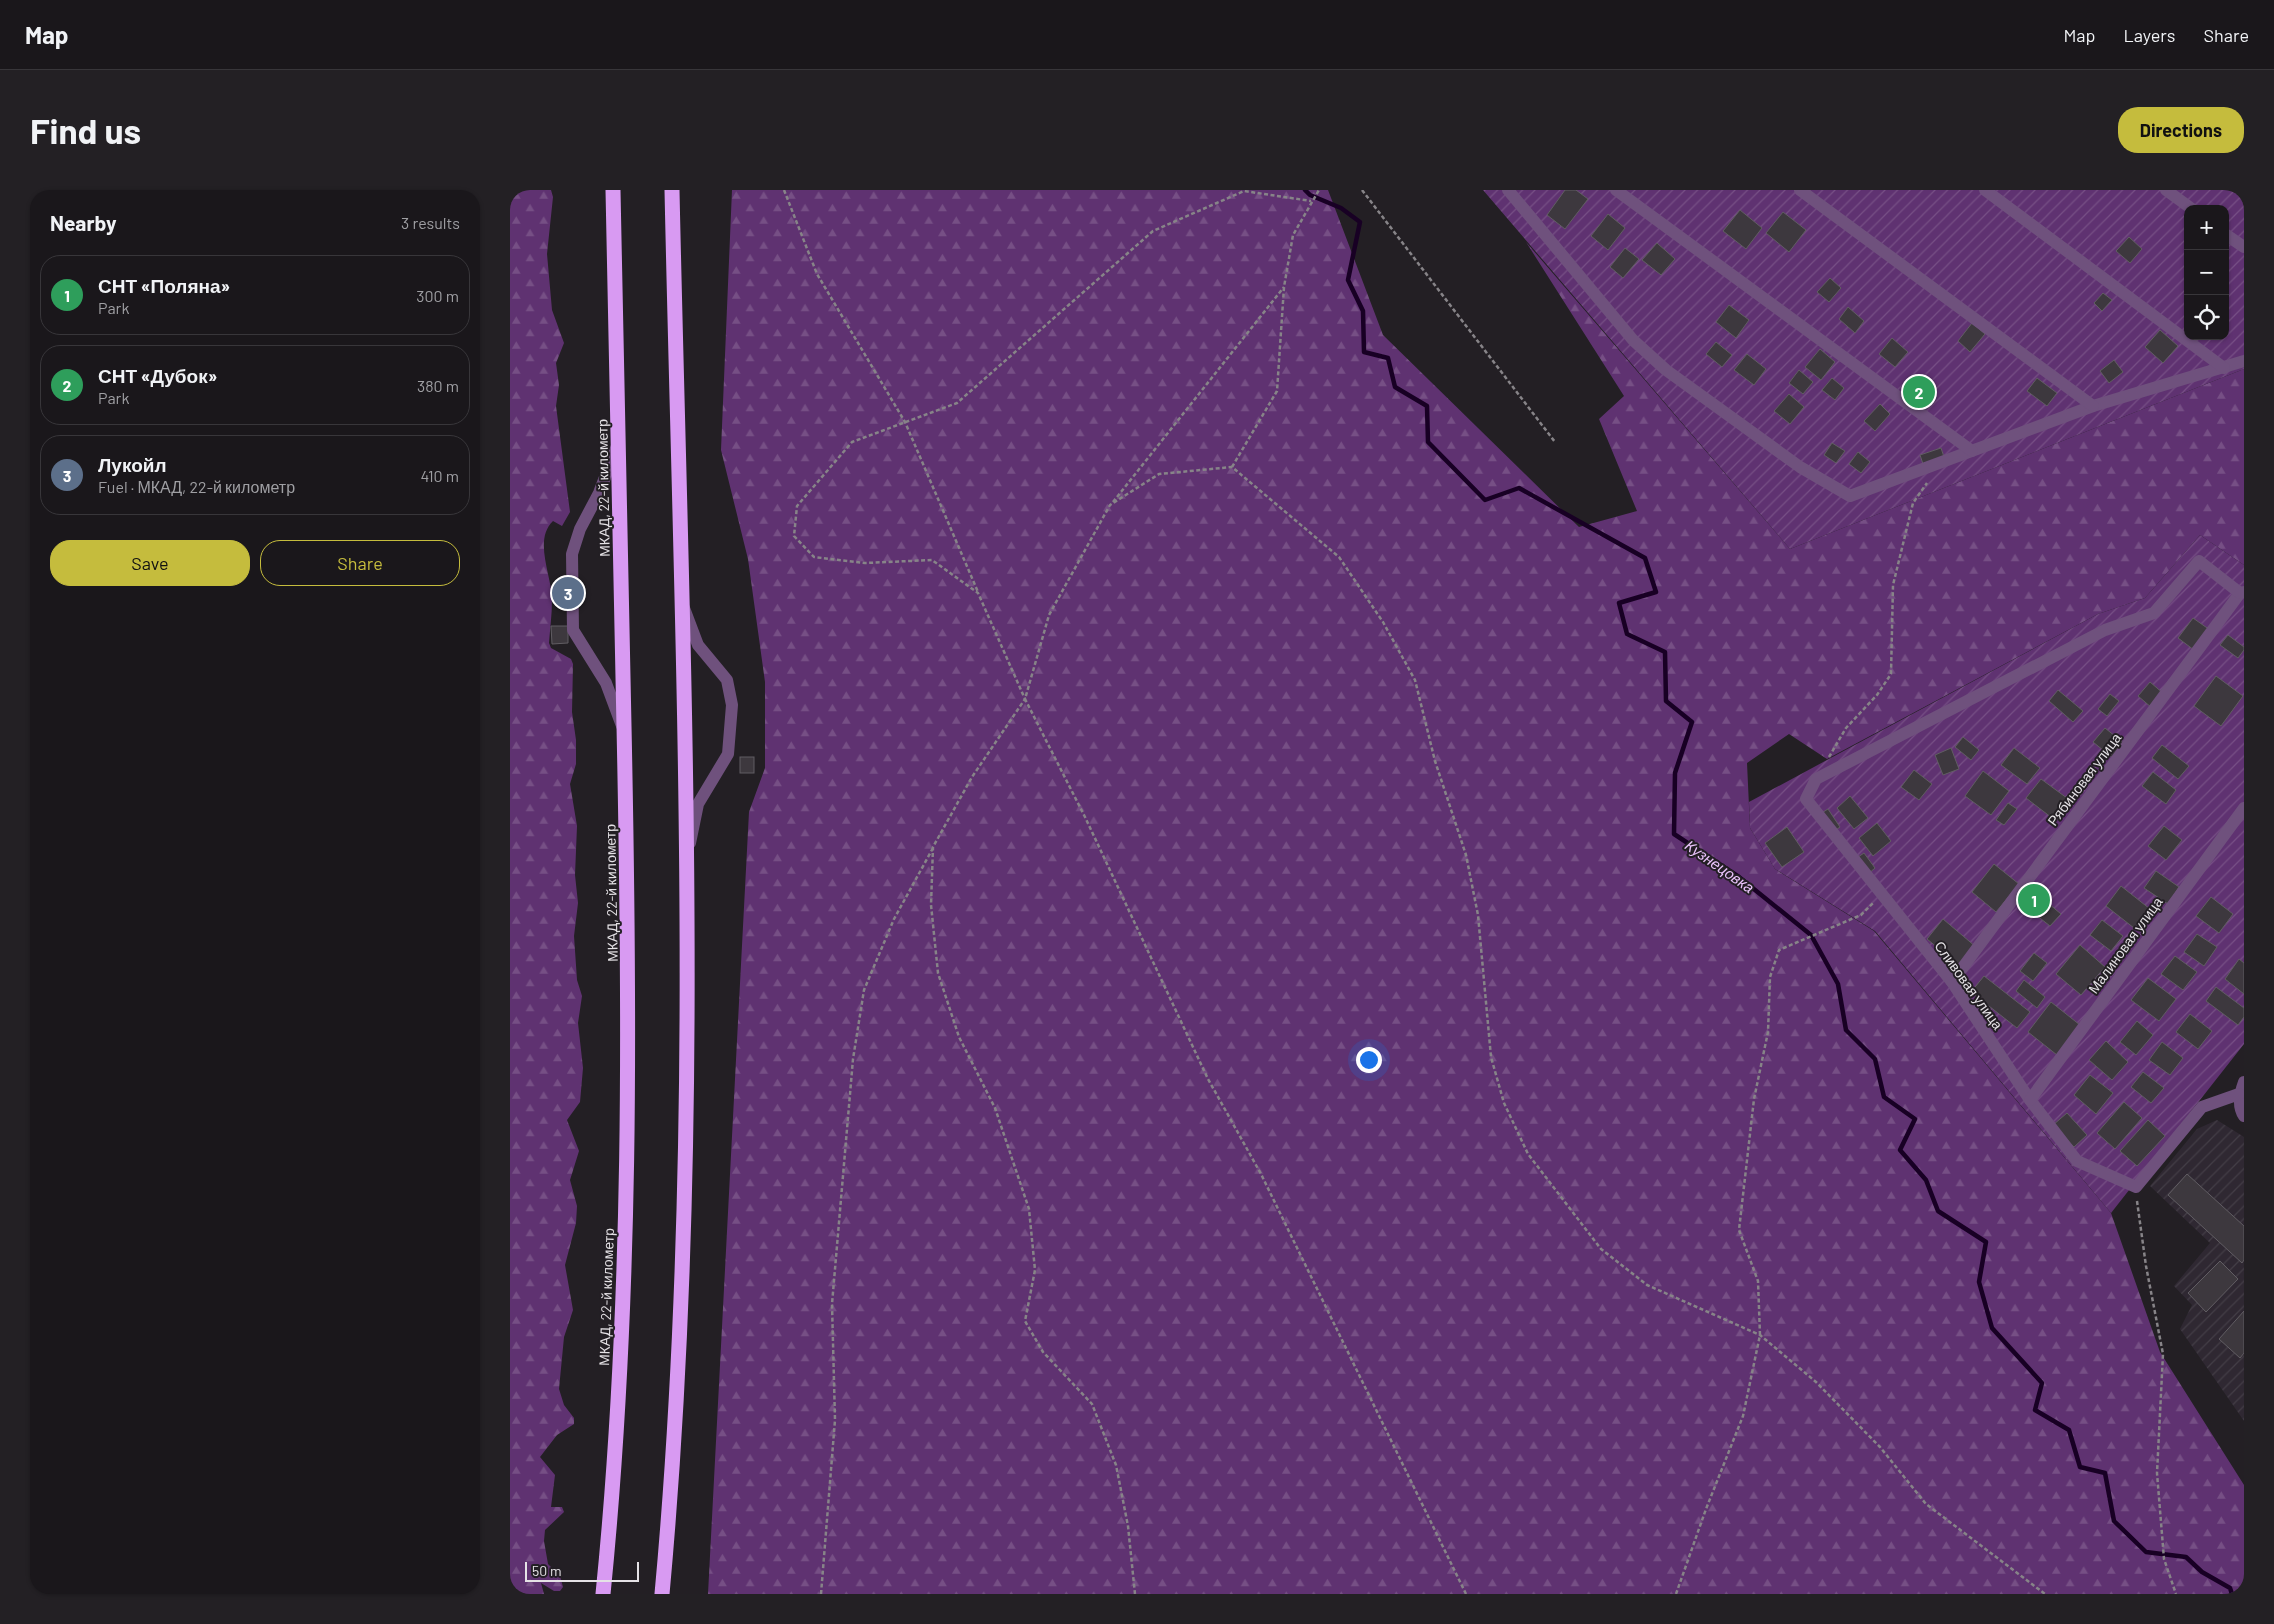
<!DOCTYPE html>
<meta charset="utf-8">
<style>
:root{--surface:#1a171b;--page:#232024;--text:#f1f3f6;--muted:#9f9fa3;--line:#38363a;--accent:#c5bc3d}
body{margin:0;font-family:Barlow,sans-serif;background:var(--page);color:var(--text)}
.controls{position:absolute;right:15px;top:15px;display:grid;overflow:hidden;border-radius:10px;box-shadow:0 1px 4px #0004}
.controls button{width:45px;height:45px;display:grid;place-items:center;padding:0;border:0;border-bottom:1px solid var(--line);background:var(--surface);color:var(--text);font:25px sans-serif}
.scale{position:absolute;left:15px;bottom:12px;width:114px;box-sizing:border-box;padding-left:5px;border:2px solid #e5e2e6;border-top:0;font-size:14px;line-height:18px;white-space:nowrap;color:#e5e2e6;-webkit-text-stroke:4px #231f24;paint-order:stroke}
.you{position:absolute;left:858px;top:869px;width:18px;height:18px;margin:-12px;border:4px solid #fff;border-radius:50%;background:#1a73e8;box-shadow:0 0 0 8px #1a73e833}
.badge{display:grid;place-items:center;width:32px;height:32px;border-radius:50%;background:var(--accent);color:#fff;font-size:16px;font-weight:700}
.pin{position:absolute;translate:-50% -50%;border:2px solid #fff;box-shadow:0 1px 5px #0006}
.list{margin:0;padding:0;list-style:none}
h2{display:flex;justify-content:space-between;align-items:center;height:65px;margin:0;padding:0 20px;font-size:21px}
h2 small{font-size:16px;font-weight:400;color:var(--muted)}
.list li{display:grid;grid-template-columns:32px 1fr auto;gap:15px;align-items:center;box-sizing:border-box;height:80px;margin:0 10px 10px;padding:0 10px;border:1px solid var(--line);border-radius:20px}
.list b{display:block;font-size:19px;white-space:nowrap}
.list p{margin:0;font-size:16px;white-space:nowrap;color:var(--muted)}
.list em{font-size:16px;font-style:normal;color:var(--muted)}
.actions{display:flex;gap:10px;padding:15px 20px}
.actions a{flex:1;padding:11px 0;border:1px solid var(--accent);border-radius:20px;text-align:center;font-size:18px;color:var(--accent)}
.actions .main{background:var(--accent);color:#111}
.icon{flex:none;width:28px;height:28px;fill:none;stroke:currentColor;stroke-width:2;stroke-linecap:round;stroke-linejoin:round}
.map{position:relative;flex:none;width:1734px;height:1404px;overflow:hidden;border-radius:20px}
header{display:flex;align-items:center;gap:30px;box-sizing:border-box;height:70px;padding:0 25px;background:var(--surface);border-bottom:1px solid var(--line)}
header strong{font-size:24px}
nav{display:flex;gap:28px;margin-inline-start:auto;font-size:18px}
.intro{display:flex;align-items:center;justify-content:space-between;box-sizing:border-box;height:120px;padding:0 30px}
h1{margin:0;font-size:35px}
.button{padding:12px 22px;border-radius:20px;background:var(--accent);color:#111;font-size:18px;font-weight:700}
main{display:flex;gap:30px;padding:0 30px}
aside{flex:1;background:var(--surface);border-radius:20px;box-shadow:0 1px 4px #0004}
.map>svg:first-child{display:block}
.industrial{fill:url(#industrial-furrows)}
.forest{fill:url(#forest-firs)}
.garden{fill:url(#garden-furrows);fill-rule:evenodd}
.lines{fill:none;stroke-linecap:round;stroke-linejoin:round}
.stream{stroke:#180024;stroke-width:4.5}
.building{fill:#3d383e;stroke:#615d63}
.path{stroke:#878488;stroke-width:2.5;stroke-dasharray:4 2.5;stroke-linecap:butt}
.minor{stroke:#6f517d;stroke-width:12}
.highway{stroke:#d89af2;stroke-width:15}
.labels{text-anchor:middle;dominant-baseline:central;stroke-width:4;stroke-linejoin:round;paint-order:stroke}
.street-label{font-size:14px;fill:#e5e2e6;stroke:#231f24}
.water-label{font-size:15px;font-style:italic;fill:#ebc4fc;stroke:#231f24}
</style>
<header>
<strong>Map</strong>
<nav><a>Map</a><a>Layers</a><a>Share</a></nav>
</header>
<div class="intro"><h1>Find us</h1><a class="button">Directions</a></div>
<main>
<aside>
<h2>Nearby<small>3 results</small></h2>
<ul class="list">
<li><span class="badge" style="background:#2e9e5b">1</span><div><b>СНТ «Поляна»</b><p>Park</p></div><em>300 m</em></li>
<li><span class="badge" style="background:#2e9e5b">2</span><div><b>СНТ «Дубок»</b><p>Park</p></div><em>380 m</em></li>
<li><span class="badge" style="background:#5c6f8a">3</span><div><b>Лукойл</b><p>Fuel · МКАД, 22-й километр</p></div><em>410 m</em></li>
</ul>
<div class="actions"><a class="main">Save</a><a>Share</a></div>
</aside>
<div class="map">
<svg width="1734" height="1404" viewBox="0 0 1734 1404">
<defs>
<pattern id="industrial-furrows" width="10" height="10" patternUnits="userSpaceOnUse" patternTransform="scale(1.25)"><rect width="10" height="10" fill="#2f2832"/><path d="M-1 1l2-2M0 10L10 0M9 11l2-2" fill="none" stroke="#433d46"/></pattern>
<pattern id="forest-firs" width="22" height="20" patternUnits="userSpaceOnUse" patternTransform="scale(1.25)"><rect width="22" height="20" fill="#5f3271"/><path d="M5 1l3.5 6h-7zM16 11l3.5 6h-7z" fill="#764f85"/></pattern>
<pattern id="garden-furrows" width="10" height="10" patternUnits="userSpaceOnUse" patternTransform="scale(1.25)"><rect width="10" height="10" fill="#5f3271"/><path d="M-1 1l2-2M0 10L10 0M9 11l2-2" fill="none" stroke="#764f85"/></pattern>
</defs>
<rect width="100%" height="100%" fill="#231f24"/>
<path class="industrial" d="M1707,930l27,17v284l-64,-92 12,-24 -18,-19 36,-43 -60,-57 47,-57z"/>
<g class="forest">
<path d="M0,0h41l2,7 -6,57 5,56 12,33 -8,20 3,22 -3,21 14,106 -8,14 -9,-5c-20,19 -1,55 -1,79 0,14 -2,29 -3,43l2,5 20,11 2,5 -1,48 4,28v24l-6,20 7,42 -2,49 3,28 -4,33 3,44 5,16 -4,27 5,45 -3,34 -13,18 12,31 -9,29 7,26 -1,17 -11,42 8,45 -9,27 -5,52 5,16 10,13v6l-17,11 -17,22 15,18 -4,32h11l2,5 -19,18 -1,11 4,23 12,12 3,11 -3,4h-6l-13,-8 3,11h-34z"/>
<path d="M222,0h596l55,145 196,192 58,-16 -38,-92 25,-23 -98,-154 264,307 454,-180v196l-44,-30 -55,63 -47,16 -271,145 -38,-25 -42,29 3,65 25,41 99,62 237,282 49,139 84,133v109h-1536l41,-782 16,-44v-86l-17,-123 -27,-109z"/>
</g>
<g class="garden">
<path d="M973,0h761v179l-454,180zM1678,19h37v127h-37z"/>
<path d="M1690,345l44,30v479l-133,169 -236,-282 -100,-62 -25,-41 -1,-26 349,-188 47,-16z"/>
</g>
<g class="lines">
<path class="stream" d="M795,0l5,5 31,13 19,14 -12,58 15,31 1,41 24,6 7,29 32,19 1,36 57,58 34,-12 126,70 11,34 -37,11 8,31 38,18 1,49 26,21 -17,51 -1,61 65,43 72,58 27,49 8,46 29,29 9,38 31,22 -15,31 26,30 12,31 48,31 -7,40 13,46 50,55 -7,27 34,20 11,37 25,6 9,48 32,31 40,5 16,15 28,16 2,6"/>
</g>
<g class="building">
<path d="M1055,0h11l12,9 -23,30 -18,-14z"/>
<path d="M1230,20l22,18 -16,21 -23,-18z"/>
<path d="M1273,22l23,18 -17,22 -23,-19z"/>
<path d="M1098,24l17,14 -17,22 -17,-14z"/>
<path d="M1619,47l13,12 -12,14 -14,-12z"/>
<path d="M1147,53l18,16 -14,16 -19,-15z"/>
<path d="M1115,58l14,11 -16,19 -13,-11z"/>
<path d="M1320,88l11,10 -12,14 -12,-10z"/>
<path d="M1593,103l9,7 -10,11 -8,-8z"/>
<path d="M1219,115l20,15 -13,18 -20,-16z"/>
<path d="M1338,117l16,14 -9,12 -16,-14z"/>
<path d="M1462,133l13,11 -15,18 -12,-11z"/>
<path d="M1650,140l18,16 -15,17 -18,-16z"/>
<path d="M1382,148l16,14 -13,15 -16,-13z"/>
<path d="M1206,152l16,13 -10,12 -16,-13z"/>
<path d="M1310,159l15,13 -14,18 -16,-13z"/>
<path d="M1237,164l19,15 -12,16 -20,-15z"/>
<path d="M1604,170l9,12 -14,11 -9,-12z"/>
<path d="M1289,180l14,12 -10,12 -14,-11z"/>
<path d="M1322,188l12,10 -9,12 -13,-10z"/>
<path d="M1527,188l20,15 -10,13 -20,-15z"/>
<path d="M1279,204l15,13 -14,17 -16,-13z"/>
<path d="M1370,214l10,10 -15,17 -11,-10z"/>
<path d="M1322,253l13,8 -9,12 -12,-8z"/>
<path d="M1431,258l4,12 -21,7 -4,-12z"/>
<path d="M1348,262l12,10 -9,11 -12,-9z"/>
<path d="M1683,428l17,12 -16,20 -16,-12z"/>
<path d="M41,436h17v17l-16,1z"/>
<path d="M1718,445l16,12v3l-6,8 -18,-13z"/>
<path d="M1706,486l27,20 -22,30 -27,-20z"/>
<path d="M1640,492l14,12 -12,14 -14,-12z"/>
<path d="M1548,500l25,21 -10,11 -24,-21z"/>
<path d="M1600,504l9,7 -12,15 -9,-7z"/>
<path d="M1595,538l21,17 -12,14 -21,-17z"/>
<path d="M1453,547l16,13 -8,10 -16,-13z"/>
<path d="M1652,555l27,21 -11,13 -26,-21z"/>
<path d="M1441,558l8,21 -16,6 -8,-20z"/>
<path d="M1504,558l26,20 -13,16 -26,-19z"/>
<rect x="230" y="567" width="14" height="16"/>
<path d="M1404,580l18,14 -13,16 -18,-13z"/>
<path d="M1473,581l26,20 -18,24 -26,-19z"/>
<path d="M1643,582l23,18 -10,14 -24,-18z"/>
<path d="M1531,589l30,22 -15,20 -30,-23z"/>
<path d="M1340,606l18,22 -14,11 -17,-21z"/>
<path d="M1498,613l9,6 -13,16 -8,-5z"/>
<path d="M1318,619l12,18 -7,5 -13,-18z"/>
<path d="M1367,633l14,18 -18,15 -14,-18z"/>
<path d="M1654,636l18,14 -16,20 -18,-14z"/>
<path d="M1277,637l17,25 -22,15 -17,-24z"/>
<path d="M1354,663l11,15 -8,7 -12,-16z"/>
<path d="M1484,674l25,20 -23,28 -24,-20z"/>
<path d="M1646,681l23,16 -11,17 -24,-16z"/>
<path d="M1611,696l29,23 -16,19 -28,-22z"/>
<path d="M1701,707l22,17 -14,19 -23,-17z"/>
<path d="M1532,708l19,16 -11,12 -19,-15z"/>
<path d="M1433,729l33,28 -16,19 -33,-27z"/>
<path d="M1592,730l21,16 -12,15 -21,-16z"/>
<path d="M1687,744l20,13 -13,19 -20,-14z"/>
<path d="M1570,755l25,22 -24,28 -25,-21z"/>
<path d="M1524,763l13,10 -14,18 -13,-10z"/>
<path d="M1665,766l22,16 -14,18 -22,-16z"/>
<path d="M1729,769l5,4v31l-19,-15z"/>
<path d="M1474,786l46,36 -13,16 -46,-36z"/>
<path d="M1638,788l28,21 -17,22 -28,-21z"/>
<path d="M1514,790l21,17 -8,11 -21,-17z"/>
<path d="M1706,797l28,21v9l-6,8 -32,-24z"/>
<path d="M1541,812l29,23 -23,30 -29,-23z"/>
<path d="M1680,824l22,17 -14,18 -22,-17z"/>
<path d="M1627,831l16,14 -17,20 -16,-13z"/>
<path d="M1596,851l22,21 -16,18 -23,-20z"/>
<path d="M1652,852l21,16 -13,17 -21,-15z"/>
<path d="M1633,882l21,16 -13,15 -20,-16z"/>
<path d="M1580,885l23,18 -17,21 -22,-19z"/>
<path d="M1614,912l18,16 -27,31 -18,-16z"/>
<path d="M1557,923l20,22 -13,12 -21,-22z"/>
<path d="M1638,930l17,16 -28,30 -17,-15z"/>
<path d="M1677,984l57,52v34l-2,3 -74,-68z"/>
<path d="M1710,1071l18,18 -32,33 -18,-19z"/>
<path d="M1734,1121v42l-4,5 -21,-19z"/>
</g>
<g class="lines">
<g class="path">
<path d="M274,0l33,84 88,148 73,170"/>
<path d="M852,0l193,252"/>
<path d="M722,277l45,-76 7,-104 9,-52 26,-45"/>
<path d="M603,312l171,-215"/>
<path d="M1319,567l17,-29 31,-33 14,-21 2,-89 20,-82 14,-20"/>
<path d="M1627,1011l9,65 17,88 -6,119 7,86 12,35"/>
<path d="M311,1404l14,-174 -3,-116 21,-245 11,-69 30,-71 39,-71"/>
<path d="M625,1404l-7,-68 -12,-61 -24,-61 -49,-52 -18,-31 10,-51 -6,-61 -34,-101 -36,-71 -21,-64 -7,-68 2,-58 39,-70 53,-78 -47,-106 -46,-33 -67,3 -51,-6 -20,-21 3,-30 55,-64 105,-39 196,-172 91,-40 67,10"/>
<path d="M956,1404l-205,-420 -53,-95 -123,-262 -60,-118 24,-84 61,-110 49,-31 73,-7 107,90 44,65 32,58 20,81 31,94 12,60 13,142 13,46 24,51 73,95 46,36 113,50 56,47 64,65 46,57 119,90"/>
<path d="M1166,1404l30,-85 37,-93 17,-81 -2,-54 -19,-51 15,-131 14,-67 2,-55 9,-27 82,-35 12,-12"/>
</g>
<g class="minor">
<path d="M998,0l125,150 33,30 134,97 50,29 243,-90 151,-45"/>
<path d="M1106,0l356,261"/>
<path d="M1290,0l293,216"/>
<path d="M1475,0l239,178"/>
<path d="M1656,0l26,19"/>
<path d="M1715,44l19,13"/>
<path d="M107,256l-18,47 -19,36 -8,25 1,76 33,53 16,43"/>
<path d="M174,418l14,37 29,35 5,25 -4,49 -30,50 -8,39"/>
<path d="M1442,792l288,-389"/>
<path d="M1734,892c-4,11 -7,24 0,34"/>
<path d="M1729,904l-37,13 -66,80 -59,-26 -47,-61 -78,-118 -146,-183 10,-20 289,-149 49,-17 45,-52 41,32 4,-1"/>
<path d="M1520,910l214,-292"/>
</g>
<g class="highway">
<path d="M93,1404c29,-288 27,-579 21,-868 -4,-178 -7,-357 -11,-536"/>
<path d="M152,1404c43,-467 20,-936 10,-1404"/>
</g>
</g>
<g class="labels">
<g class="street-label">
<text transform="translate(93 298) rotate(-91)">МКАД, 22-й километр</text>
<text transform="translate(1574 589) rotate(-53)">Рябиновая улица</text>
<text transform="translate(101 703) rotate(-91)">МКАД, 22-й километр</text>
<text transform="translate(1615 755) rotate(-54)">Малиновая улица</text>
<text transform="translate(1459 795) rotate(54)">Сливовая улица</text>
<text transform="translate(96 1107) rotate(-88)">МКАД, 22-й километр</text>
</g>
<g class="water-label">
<text transform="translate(1210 676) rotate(35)">Кузнецовка</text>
</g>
</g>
</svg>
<div class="controls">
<button>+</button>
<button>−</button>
<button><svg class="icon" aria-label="locate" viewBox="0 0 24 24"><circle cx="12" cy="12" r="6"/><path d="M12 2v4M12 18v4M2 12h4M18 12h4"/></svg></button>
</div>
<div class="scale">50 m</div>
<div class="you"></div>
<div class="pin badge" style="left:1524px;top:710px;background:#2e9e5b">1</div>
<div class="pin badge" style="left:1409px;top:202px;background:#2e9e5b">2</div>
<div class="pin badge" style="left:58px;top:403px;background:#5c6f8a">3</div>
</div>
</main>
